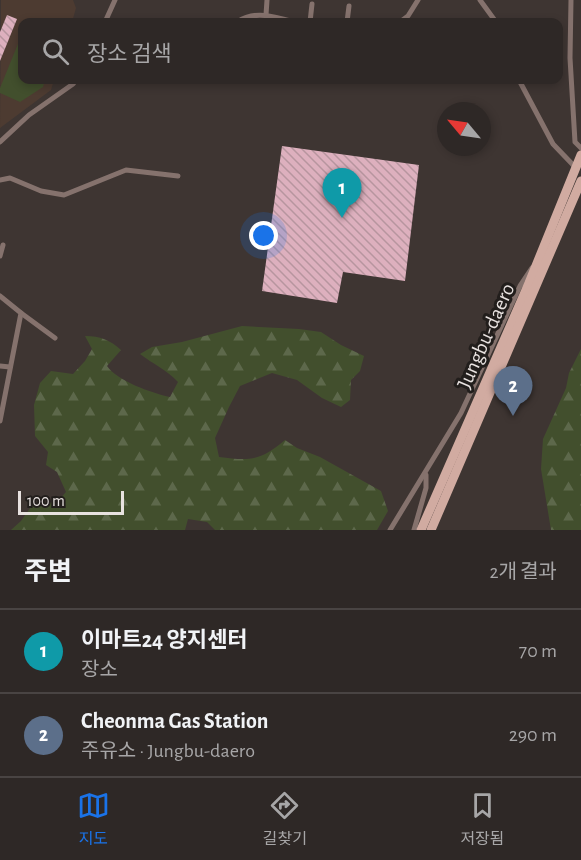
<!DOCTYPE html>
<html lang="ko">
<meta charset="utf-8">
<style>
:root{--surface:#2e2826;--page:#3a3432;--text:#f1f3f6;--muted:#a7a6a7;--line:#494443;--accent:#1a73e8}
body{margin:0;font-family:"Alegreya Sans","Noto Sans KR",sans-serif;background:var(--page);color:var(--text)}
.compass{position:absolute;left:437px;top:102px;width:54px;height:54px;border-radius:50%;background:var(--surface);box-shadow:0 3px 9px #0003;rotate:299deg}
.scale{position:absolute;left:18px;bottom:15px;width:106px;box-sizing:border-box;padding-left:6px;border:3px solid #e8e2e0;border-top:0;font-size:16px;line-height:21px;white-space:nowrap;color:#e8e2e0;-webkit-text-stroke:4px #221e1c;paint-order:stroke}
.you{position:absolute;left:264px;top:236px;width:21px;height:21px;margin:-15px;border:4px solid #fff;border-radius:50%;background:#1a73e8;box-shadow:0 0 0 9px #1a73e833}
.badge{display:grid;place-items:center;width:39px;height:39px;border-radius:50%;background:var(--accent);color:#fff;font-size:20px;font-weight:700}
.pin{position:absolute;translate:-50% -50px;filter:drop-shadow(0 2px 3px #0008)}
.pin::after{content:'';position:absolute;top:32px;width:21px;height:18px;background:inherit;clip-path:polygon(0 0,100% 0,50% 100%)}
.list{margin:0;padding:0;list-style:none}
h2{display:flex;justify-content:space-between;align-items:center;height:78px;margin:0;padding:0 24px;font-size:26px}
h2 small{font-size:20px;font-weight:400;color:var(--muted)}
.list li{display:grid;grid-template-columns:39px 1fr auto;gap:18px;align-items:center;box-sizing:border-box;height:84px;padding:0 24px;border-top:2px solid var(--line)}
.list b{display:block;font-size:22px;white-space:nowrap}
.list p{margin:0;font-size:20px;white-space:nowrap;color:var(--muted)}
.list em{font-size:20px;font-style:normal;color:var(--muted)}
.icon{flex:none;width:33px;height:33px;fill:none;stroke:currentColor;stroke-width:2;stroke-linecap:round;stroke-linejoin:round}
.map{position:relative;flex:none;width:581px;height:530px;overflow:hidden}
.search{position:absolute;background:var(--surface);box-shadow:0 3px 9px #0003;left:18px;right:18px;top:18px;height:66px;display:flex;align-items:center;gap:15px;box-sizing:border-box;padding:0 21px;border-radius:12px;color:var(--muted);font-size:22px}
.sheet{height:246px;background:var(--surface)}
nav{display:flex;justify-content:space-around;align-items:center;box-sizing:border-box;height:84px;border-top:2px solid var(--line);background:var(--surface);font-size:16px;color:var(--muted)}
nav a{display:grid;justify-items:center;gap:3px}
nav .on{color:var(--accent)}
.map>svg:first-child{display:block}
.education{fill:#4d3b31}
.forest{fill:url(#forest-firs)}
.garden{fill:#424f2d}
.building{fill:url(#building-back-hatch)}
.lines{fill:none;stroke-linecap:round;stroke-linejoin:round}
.street{stroke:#85726d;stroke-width:5}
.primary{stroke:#d1aba1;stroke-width:9}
.labels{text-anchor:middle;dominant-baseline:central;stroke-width:6;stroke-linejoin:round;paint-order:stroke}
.street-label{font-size:21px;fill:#e8e2e0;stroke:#221e1c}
</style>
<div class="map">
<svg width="581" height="530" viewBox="0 0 581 530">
<defs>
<pattern id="forest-firs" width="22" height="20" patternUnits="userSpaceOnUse" patternTransform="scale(1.5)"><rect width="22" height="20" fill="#424f2d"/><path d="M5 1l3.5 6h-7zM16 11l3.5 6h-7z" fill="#5d684b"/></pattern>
<pattern id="building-back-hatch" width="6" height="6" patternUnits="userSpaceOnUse" patternTransform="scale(1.5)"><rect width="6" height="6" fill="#ddb0be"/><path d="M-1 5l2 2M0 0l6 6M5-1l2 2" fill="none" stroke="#b7959f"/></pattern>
</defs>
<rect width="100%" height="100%" fill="#3e3532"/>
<path class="education" d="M1,0h72l3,8 -4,14h-50v58h32l-3,10 -51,38z"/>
<g class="forest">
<path d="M242,326l57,3 22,3 20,13 23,11 -4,15 -9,9 -1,20 -9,7 -19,-9 -25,-18 -25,-7 -32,13 -11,21 -14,31 4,19c31,4 41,4 66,-17l12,8 23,9 61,34 7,20 -11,19h-162l-8,-8 -19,-3 -3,11h-174l10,-9 12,-17 24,-2 9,-10 -9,-20 -11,-7 2,-13 -13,-16 -1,-31 6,-22 11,-12 22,3 12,-13 7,-12 -7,-13c15,0 25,4 36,14l-14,16c10,15 45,27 63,31l8,-15c-11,-12 -25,-18 -38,-28l12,-7 30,-5z"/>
<path d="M581,349v181h-30l-10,-61 2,-30 23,-51 3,-15z"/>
</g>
<path class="garden" d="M22,34v46h23l-2,7 -23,15 -20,-9v-5z"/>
<g class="building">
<path d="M7,15l10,4 -17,42v-29z"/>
<path d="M282,146l137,19 -14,116 -62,-9 -6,31 -75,-12z"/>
</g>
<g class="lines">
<g class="street">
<path d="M480,0l16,22"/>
<path d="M571,0l-1,58 5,84 6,6"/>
<path d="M266,15l1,-15"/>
<path d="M105,22l10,-22"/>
<path d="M237,22c20,-13 38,-4 59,0"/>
<path d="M310,22l2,-18"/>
<path d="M347,22l2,-16"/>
<path d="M400,22l8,-6 10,-16"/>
<path d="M519,80l34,64 23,24"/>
<path d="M0,142l29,-27 44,-31 3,-4"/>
<path d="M0,180l10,-2 31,13 23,4 62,-25 52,6"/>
<path d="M0,256l3,-11"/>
<path d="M0,296l21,17 -21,108"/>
<path d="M21,313l34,25"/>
<path d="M0,366l10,1"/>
<path d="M390,530l71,-117 59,-127 12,-18"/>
<path d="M414,530l12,-42v-13"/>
</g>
<g class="primary">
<path d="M421,530l108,-247 52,-128"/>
<path d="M431,530l150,-349"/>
</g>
</g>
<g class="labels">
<g class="street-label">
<text transform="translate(486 336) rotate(-66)">Jungbu-daero</text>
</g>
</g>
</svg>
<svg class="compass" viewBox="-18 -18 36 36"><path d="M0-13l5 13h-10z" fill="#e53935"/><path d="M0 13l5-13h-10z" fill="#a7a6a7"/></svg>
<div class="scale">100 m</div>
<div class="you"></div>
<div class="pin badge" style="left:342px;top:218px;background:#0f9aa8">1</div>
<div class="pin badge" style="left:513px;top:416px;background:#5c6f8a">2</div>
<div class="search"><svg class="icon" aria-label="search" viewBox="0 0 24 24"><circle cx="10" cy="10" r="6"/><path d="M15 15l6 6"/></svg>장소 검색</div>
</div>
<section class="sheet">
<h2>주변<small>2개 결과</small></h2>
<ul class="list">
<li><span class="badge" style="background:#0f9aa8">1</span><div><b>이마트24 양지센터</b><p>장소</p></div><em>70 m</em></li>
<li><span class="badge" style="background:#5c6f8a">2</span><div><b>Cheonma Gas Station</b><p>주유소 · Jungbu-daero</p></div><em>290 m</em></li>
</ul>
</section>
<nav>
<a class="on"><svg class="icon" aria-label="map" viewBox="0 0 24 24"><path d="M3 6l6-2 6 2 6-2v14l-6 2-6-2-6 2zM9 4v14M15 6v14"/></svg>지도</a>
<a><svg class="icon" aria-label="directions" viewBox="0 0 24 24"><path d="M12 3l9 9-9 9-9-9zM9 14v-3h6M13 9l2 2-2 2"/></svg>길찾기</a>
<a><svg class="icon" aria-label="saved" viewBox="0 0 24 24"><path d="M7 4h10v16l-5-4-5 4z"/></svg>저장됨</a>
</nav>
